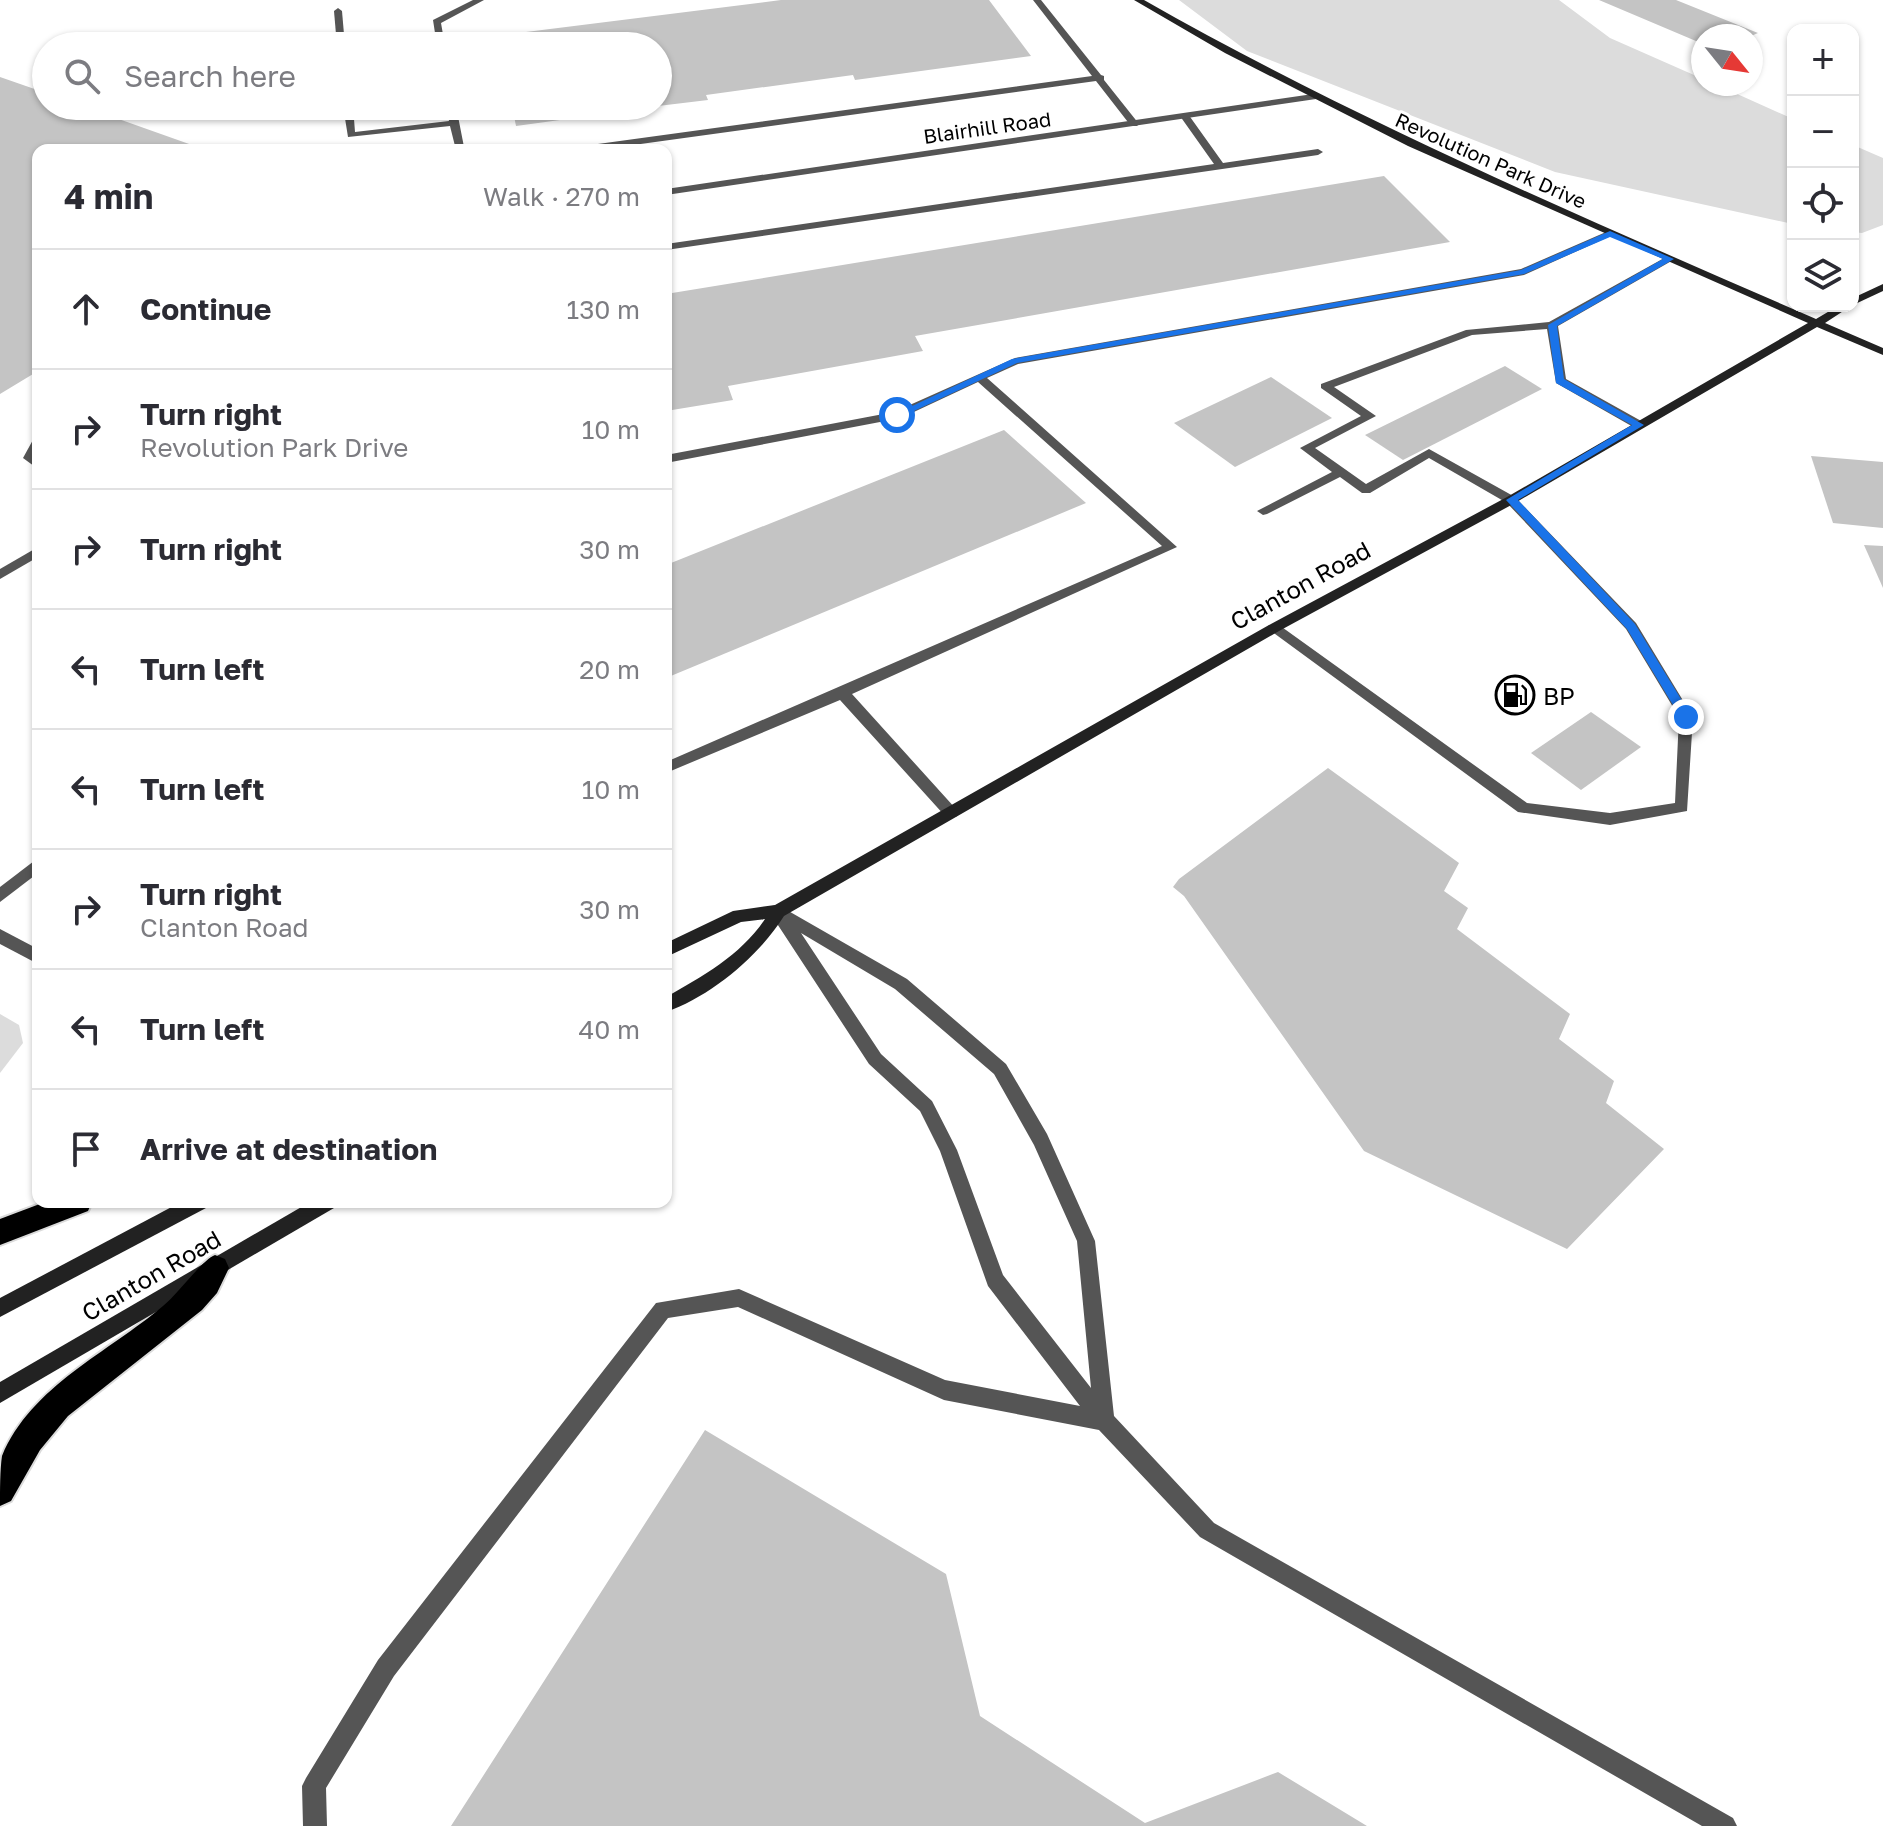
<!DOCTYPE html>
<meta charset="utf-8">
<style>
:root{--surface:#fff;--page:#f7f7f7;--text:#2b2b33;--muted:#7c7c81;--line:#e1e1e2}
body{margin:0;font-family:"Golos Text",sans-serif;background:var(--page);color:var(--text)}
.controls{position:absolute;right:24px;top:24px;display:grid;overflow:hidden;border-radius:16px;box-shadow:0 2px 6px #0004}
.controls button{width:72px;height:72px;display:grid;place-items:center;padding:0;border:0;border-bottom:2px solid var(--line);background:var(--surface);color:var(--text);font:40px sans-serif}
.compass{position:absolute;left:1691px;top:24px;width:72px;height:72px;border-radius:50%;background:var(--surface);box-shadow:0 2px 6px #0004;rotate:120deg}
.stop{position:absolute;width:24px;height:24px;margin:-18px;border:6px solid #1a73e8;border-radius:50%;background:#fff}
.stop.end{background:#1a73e8;border-color:#fff;box-shadow:0 2px 8px #0008}
.list{margin:0;padding:0;list-style:none}
h2{display:flex;justify-content:space-between;align-items:center;height:104px;margin:0;padding:0 32px;font-size:34px}
h2 small{font-size:26px;font-weight:400;color:var(--muted)}
.list li{display:grid;grid-template-columns:52px 1fr auto;gap:24px;align-items:center;box-sizing:border-box;height:120px;padding:0 32px;border-top:2px solid var(--line)}
.list b{display:block;font-size:30px;white-space:nowrap}
.list p{margin:0;font-size:26px;white-space:nowrap;color:var(--muted)}
.list em{font-size:26px;font-style:normal;color:var(--muted)}
.icon{flex:none;width:44px;height:44px;fill:none;stroke:currentColor;stroke-width:2;stroke-linecap:round;stroke-linejoin:round}
.map{position:relative;flex:none;width:1883px;height:1826px;overflow:hidden}
.search{position:absolute;background:var(--surface);box-shadow:0 2px 6px #0004;left:32px;top:32px;width:640px;height:88px;display:flex;align-items:center;gap:20px;box-sizing:border-box;padding:0 28px;border-radius:44px;color:var(--muted);font-size:30px}
.panel{position:absolute;background:var(--surface);box-shadow:0 2px 6px #0004;left:32px;top:144px;width:640px;height:1064px;border-radius:16px}
.map>svg:first-child{display:block}
.green{fill:#dcdcdc}
.building{fill:#c4c4c4}
.lines{fill:none;stroke-linecap:round;stroke-linejoin:round}
.highway-casing{stroke:#dbdbdb;stroke-width:4}
.lane{fill:#555;fill-rule:evenodd}
.street{fill:#555;fill-rule:evenodd}
.secondary{fill:#222;fill-rule:evenodd}
.highway{fill:#000;fill-rule:evenodd}
.route{fill:#1a73e8}
.labels{text-anchor:middle;dominant-baseline:central;stroke-width:6;stroke-linejoin:round;paint-order:stroke}
.far-street-label{font-size:20px;fill:#000;stroke:#fff}
.street-label{font-size:24px;fill:#000;stroke:#fff}
.poi-label{font-size:24px;fill:#000;stroke:#fff;text-anchor:start}
</style>
<div class="map">
<svg width="1883" height="1826" viewBox="0 0 1883 1826">
<rect width="100%" height="100%" fill="#fff"/>
<g class="green">
<path d="M1179,0h380l51,38 93,41v5h12l78,35v105l-238,-52 -308,-121z"/>
<path d="M1853,145l30,13v67l-21,8 -9,-1z"/>
<path d="M0,1014l19,11 4,18 -23,30z"/>
</g>
<g class="building">
<path d="M781,0h208l42,56 -176,24 -2,-5 -147,20 2,5 -50,6v-60h-162l-2,-10z"/>
<path d="M1599,0h77l82,33 -7,3h-48v8z"/>
<path d="M0,77l46,16v13h36l124,44h-168v221l-38,23z"/>
<path d="M512,106h135l1,2 -132,18z"/>
<path d="M1384,176l66,66 -535,94 8,15 -195,35 5,14 -67,11v-117z"/>
<path d="M1505,366l37,23 -139,71 -38,-25z"/>
<path d="M1271,377l61,41 -97,49 -61,-44z"/>
<path d="M1004,430l82,73 -420,175v-113z"/>
<path d="M1811,456l72,6v66l-50,-5z"/>
<path d="M1864,545l19,1v42z"/>
<path d="M1591,712l50,35 -60,43 -50,-37z"/>
<path d="M1328,768l131,95 -15,28 24,17 -11,21 113,85 -11,25 55,42 -8,22 58,46 -97,100 -203,-98 -180,-255 -11,-9 6,-8z"/>
<path d="M705,1430l241,144 34,142 165,107 133,-51 89,54h-916z"/>
</g>
<g class="lines">
<g class="highway-casing">
<g id="highway">
<path d="M45,1202h47l-4,9 -88,34v-26z"/>
<path d="M215,1255l10,4 4,9 -12,25 -15,17 -134,106 -28,34 -29,51 -11,5c0,-15 0,-37 2,-50 29,-70 107,-104 161,-150 15,-12 39,-46 52,-51z"/>
</g>
</g>
<g class="lane">
<path d="M473,0h11l-43,23 4,23h-8l-4,-26z"/>
<path d="M1033,0h8l60,75 3,1v4l35,44 -2,2h-6l-35,-45 -499,69h-26l5,-3 516,-71z"/>
<path d="M338,8l4,3 3,35h-8l-3,-35z"/>
<path d="M343,106h10l2,26 94,-11 -3,-15h10l8,41 3,3h-11l-6,-24 -102,11z"/>
<path d="M1185,113l3,1 35,49 95,-14 5,3 -5,3 -652,95v-6l548,-80 -34,-48z"/>
<path d="M1606,232l9,2 -91,41 -506,89 -31,14 190,169 -325,147 104,115 3,4 -3,4h-10l-106,-117 -174,73v-11l496,-216 -184,-164 -77,36 -235,45v-8l228,-43 121,-54 506,-89z"/>
<path d="M1666,257l9,2 -117,67 8,53 77,43v6h-8l-79,-45 -9,-54 -75,6 -138,52 42,29 -61,32 51,36 63,-35 86,48 121,126 57,94 -6,94 -77,14 -92,-13 -251,-184 2,-3h10l248,178 83,10 65,-10 4,-86 -53,-88 -119,-126 -78,-45 -59,35h-8l-22,-16 -73,37 -4,1 -6,-4 75,-39 -32,-24 61,-32 -40,-28v-4l145,-54 83,-8z"/>
<path d="M38,437l-2,20 2,12 -15,-11 11,-20z"/>
<path d="M38,547v10l-38,22v-10z"/>
<path d="M38,858v15l-38,29v-15z"/>
<path d="M778,905l129,74 99,85 41,70 48,107 19,175 100,107 519,295 4,8h-35l-502,-289 -101,-107 -155,-30 -206,-93 -70,11 -274,358 -68,112 1,38h-24l-1,-40 4,-8 72,-118 278,-357 83,-14 206,91 135,26 -92,-120 -48,-135 -20,-40 -51,-47 -97,-148 -2,-5 2,-5zM801,933l94,56 99,85 40,71 43,96 14,147 -88,-113 -46,-125 -25,-49 -51,-47z"/>
<path d="M0,929l38,20v15l-38,-20z"/>
</g>
<path class="street" d="M1313,94l5,3 -2,2 -650,96v-6z"/>
<g class="secondary">
<path d="M1134,0h10c218,124 443,219 672,319l22,-13h13l-26,17 58,25v7l-66,-28 -302,176 -236,128 -495,285c-25,40 -73,80 -118,96v-15c37,-21 75,-42 99,-78l-24,3 -75,35v-14l67,-32 42,-6 494,-280 238,-128 301,-174 -400,-177 -183,-93z"/>
<path d="M1883,284v7l-30,14v-7z"/>
<path d="M181,1202h27l-2,6 -206,109v-19z"/>
<path d="M310,1202h26l-2,6 -334,195v-21z"/>
</g>
<use href="#highway" class="highway"/>
</g>
<path class="route" d="M1610,231l64,28 -117,67 7,53 80,46 -126,75 117,124 57,93 -6,5 -4,-2 -55,-91 -121,-129 126,-75 -76,-42 -8,-58 115,-66 -53,-22 -86,37 -507,89 -116,54 -8,-2 119,-56 509,-89z"/>
<defs>
<g id="fuel-ring" transform="scale(2)"><circle r="9.5" fill="#fff" stroke="#000" stroke-width="1.5"/><path d="M-5.5-6h7V0h2V4h1.3V-2.5L3-4.5l.8-.8L6-3V5H2.5V1h-1V6h-7ZM-4.2-4.7v3.2H.2V-4.7Z" fill="#000"/></g>
</defs>
<g fill-rule="evenodd">
<use href="#fuel-ring" x="1515" y="695"/>
</g>
<g class="labels">
<g class="far-street-label">
<text transform="translate(987 127) rotate(-8)">Blairhill Road</text>
<text transform="translate(1491 160) rotate(24)">Revolution Park Drive</text>
</g>
<g class="street-label">
<text transform="translate(1300 585) rotate(-29)">Clanton Road</text>
<text transform="translate(151 1275) rotate(-30)">Clanton Road</text>
</g>
<g class="poi-label">
<text x="1543" y="695">BP</text>
</g>
</g>
</svg>
<div class="controls">
<button>+</button>
<button>−</button>
<button><svg class="icon" aria-label="locate" viewBox="0 0 24 24"><circle cx="12" cy="12" r="6"/><path d="M12 2v4M12 18v4M2 12h4M18 12h4"/></svg></button>
<button><svg class="icon" aria-label="layers" viewBox="0 0 24 24"><path d="M12 4l9 5-9 5-9-5zM3 14l9 5 9-5"/></svg></button>
</div>
<svg class="compass" viewBox="-18 -18 36 36"><path d="M0-13l5 13h-10z" fill="#e53935"/><path d="M0 13l5-13h-10z" fill="#7c7c81"/></svg>
<div class="stop" style="left:897px;top:415px"></div>
<div class="stop end" style="left:1686px;top:717px"></div>
<div class="search"><svg class="icon" aria-label="search" viewBox="0 0 24 24"><circle cx="10" cy="10" r="6"/><path d="M15 15l6 6"/></svg>Search here</div>
<section class="panel">
<h2>4 min<small>Walk · 270 m</small></h2>
<ul class="list">
<li><svg class="icon" aria-label="ahead" viewBox="0 0 24 24"><path d="M12 20V5M6 11l6-6 6 6"/></svg><div><b>Continue</b></div><em>130 m</em></li>
<li><svg class="icon" aria-label="right" viewBox="0 0 24 24"><path d="M7 20v-9h11M14 6l5 5-5 5"/></svg><div><b>Turn right</b><p>Revolution Park Drive</p></div><em>10 m</em></li>
<li><svg class="icon" aria-label="right" viewBox="0 0 24 24"><path d="M7 20v-9h11M14 6l5 5-5 5"/></svg><div><b>Turn right</b></div><em>30 m</em></li>
<li><svg class="icon" aria-label="left" viewBox="0 0 24 24"><path d="M17 20v-9H6M10 6l-5 5 5 5"/></svg><div><b>Turn left</b></div><em>20 m</em></li>
<li><svg class="icon" aria-label="left" viewBox="0 0 24 24"><path d="M17 20v-9H6M10 6l-5 5 5 5"/></svg><div><b>Turn left</b></div><em>10 m</em></li>
<li><svg class="icon" aria-label="right" viewBox="0 0 24 24"><path d="M7 20v-9h11M14 6l5 5-5 5"/></svg><div><b>Turn right</b><p>Clanton Road</p></div><em>30 m</em></li>
<li><svg class="icon" aria-label="left" viewBox="0 0 24 24"><path d="M17 20v-9H6M10 6l-5 5 5 5"/></svg><div><b>Turn left</b></div><em>40 m</em></li>
<li><svg class="icon" aria-label="arrive" viewBox="0 0 24 24"><path d="M6 21V4h12l-3 4 3 4H6"/></svg><div><b>Arrive at destination</b></div></li>
</ul>
</section>
</div>
